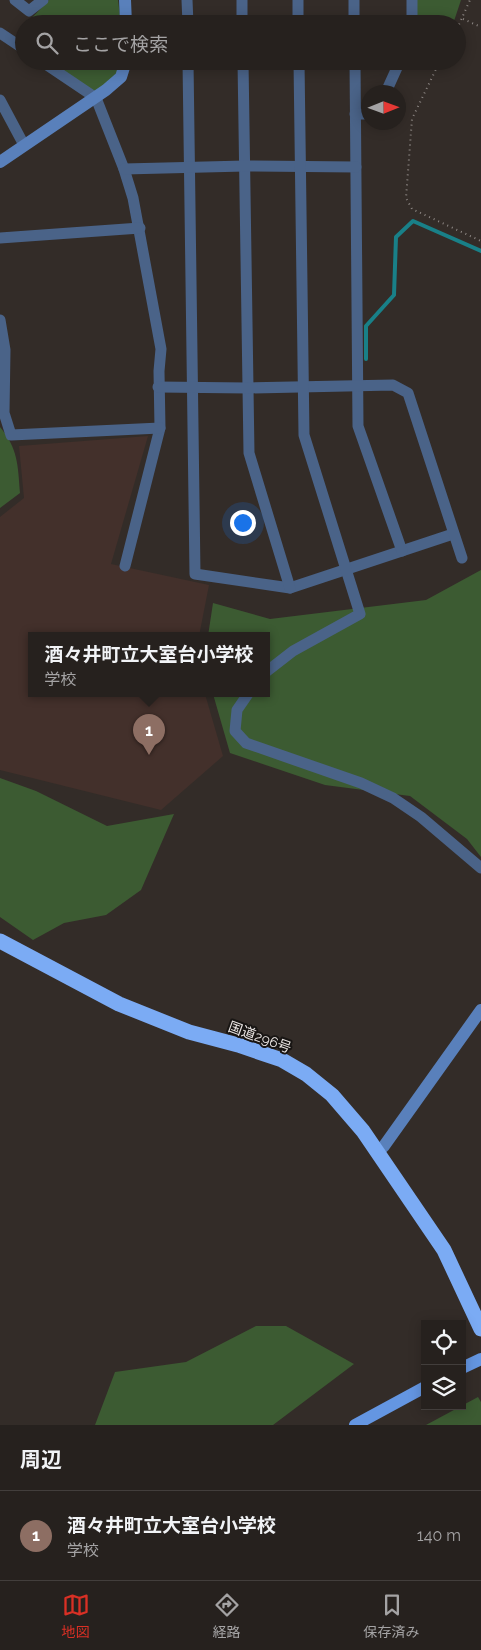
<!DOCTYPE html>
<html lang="ja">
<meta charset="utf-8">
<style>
:root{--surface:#26211e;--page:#322e2b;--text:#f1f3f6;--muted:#a4a3a4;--line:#423e3c;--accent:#d93025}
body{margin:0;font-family:Raleway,"Noto Sans JP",sans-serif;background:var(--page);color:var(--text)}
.controls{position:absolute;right:15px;bottom:15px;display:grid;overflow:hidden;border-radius:0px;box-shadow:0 2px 12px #0003}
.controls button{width:45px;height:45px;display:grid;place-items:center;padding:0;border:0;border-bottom:1px solid var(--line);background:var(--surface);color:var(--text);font:25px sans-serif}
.compass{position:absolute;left:361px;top:85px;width:45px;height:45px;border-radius:50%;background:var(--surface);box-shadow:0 2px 12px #0003;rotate:89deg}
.you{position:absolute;left:242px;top:522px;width:18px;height:18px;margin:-12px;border:4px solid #fff;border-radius:50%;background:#1a73e8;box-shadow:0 0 0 8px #1a73e833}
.badge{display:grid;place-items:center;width:32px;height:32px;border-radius:50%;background:var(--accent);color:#fff;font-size:16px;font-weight:700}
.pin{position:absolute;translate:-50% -41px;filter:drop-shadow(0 1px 2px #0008)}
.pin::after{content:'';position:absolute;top:26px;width:18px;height:15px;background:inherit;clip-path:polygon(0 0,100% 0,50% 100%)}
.popup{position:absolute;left:28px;top:632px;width:242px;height:65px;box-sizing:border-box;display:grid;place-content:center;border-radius:0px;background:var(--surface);filter:drop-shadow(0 1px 4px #0005);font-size:16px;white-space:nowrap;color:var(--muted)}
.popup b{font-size:19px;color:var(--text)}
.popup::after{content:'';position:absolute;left:50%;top:100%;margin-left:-10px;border:10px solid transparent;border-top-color:var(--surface)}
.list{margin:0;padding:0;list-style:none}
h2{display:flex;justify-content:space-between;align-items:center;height:65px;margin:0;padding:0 20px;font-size:21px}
h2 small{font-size:16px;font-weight:400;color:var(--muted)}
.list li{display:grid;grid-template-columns:32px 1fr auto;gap:15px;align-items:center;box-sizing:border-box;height:90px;padding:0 20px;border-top:1px solid var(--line)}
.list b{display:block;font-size:19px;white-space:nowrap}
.list p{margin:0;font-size:16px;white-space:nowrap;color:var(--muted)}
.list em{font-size:16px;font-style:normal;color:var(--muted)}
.icon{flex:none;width:28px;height:28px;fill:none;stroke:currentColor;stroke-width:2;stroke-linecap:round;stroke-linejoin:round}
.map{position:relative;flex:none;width:481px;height:1425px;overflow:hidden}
.search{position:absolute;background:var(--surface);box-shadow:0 2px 12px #0003;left:15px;right:15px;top:15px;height:55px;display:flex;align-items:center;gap:12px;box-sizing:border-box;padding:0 18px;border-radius:28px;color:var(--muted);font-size:19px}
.sheet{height:155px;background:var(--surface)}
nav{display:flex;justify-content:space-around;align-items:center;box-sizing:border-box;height:70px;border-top:1px solid var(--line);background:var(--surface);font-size:14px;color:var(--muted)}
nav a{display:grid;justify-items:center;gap:2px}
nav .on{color:var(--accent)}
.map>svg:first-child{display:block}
.education{fill:#43302b}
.green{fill:#3c5b32}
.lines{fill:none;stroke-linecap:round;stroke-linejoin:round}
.stream{stroke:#198088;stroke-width:4}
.path{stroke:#8d8784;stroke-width:2;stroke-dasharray:1 4;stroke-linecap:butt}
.street{stroke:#4a6388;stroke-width:11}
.secondary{stroke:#5980bb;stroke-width:12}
.primary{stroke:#6496e2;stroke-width:12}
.highway{stroke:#7babf4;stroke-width:15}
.labels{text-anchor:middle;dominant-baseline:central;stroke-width:4;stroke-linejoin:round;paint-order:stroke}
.street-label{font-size:14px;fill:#ece7e5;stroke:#181513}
</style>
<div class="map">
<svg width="481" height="1425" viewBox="0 0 481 1425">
<rect width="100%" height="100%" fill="#332c28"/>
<path class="education" d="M148,436l-37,128 98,21 -10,51h-167v58h173l18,62 -62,54 -161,-40v-253l24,-19 -5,-52z"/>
<g class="green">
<path d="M49,0h69l3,24h-95z"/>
<path d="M417,0h44l-8,24h-36z"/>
<path d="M41,61h83l-3,16 -25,21z"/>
<path d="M0,427c18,21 18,39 20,66l-20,15z"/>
<path d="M481,570v287l-14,-18 -57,-43 -85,-11 -95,-32 -17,-59h53v-58h-58l5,-33 57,16 156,-19z"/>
<path d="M0,778l36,13 71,35 67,-12 -33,76 -35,25 -42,8 -31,17 -33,-23z"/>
<path d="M256,1326h30l68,38 -81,61h-178l20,-53 71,-10z"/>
<path d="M478,1397l3,5v23h-55z"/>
</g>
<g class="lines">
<path class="stream" d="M366,359v-33l28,-31 2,-58 17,-16 68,30"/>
<g class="path">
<path d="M463,19l18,8"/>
<path d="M457,29l13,-29"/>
<path d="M440,61l-28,58 -6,79 6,11 69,32"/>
</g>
<g class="street">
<path d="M15,0l14,11 14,-11"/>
<path d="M187,0l1,24"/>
<path d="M242,0v24"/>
<path d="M298,0v24"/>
<path d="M354,0v24"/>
<path d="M412,0v24"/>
<path d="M0,33l24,16"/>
<path d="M41,61l55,37 28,71 9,29 28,151 -2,22 1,57 -35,138"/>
<path d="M188,61l7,513 95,14 163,-54"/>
<path d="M243,61l6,392 41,135"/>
<path d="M355,61l3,365 44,125"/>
<path d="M386,92l14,-31"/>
<path d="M0,100l24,45"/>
<path d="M355,114h13"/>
<path d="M124,169l121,-3 111,1"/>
<path d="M0,238l140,-10"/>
<path d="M0,320l5,30 -1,63 7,22 149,-7"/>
<path d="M158,387l90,1 145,-3 15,8 54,165"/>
<path d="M266,672l27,-21 67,-37 -56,-179 -5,-374"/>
<path d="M248,694l-11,16 -2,21 11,12 115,40 32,15 28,19 60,51"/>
</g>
<g class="secondary">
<path d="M125,0l1,24"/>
<path d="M0,162l106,-72 15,-13 5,-16"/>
<path d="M377,1153l7,-7 97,-136"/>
</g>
<g class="primary">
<path d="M462,1368l19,-9"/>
<path d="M355,1425l70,-38"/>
</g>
<path class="highway" d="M0,941l119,63 70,28 49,13 44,15 24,14 26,21 31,36 81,119 37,79"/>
</g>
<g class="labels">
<g class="street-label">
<text transform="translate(260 1037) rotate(20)">国道296号</text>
</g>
</g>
</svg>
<div class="controls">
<button><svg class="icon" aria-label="locate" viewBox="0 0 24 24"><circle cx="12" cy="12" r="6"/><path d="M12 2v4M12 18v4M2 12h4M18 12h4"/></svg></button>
<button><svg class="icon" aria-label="layers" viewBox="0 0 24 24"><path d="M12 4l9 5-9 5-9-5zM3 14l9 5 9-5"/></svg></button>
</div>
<svg class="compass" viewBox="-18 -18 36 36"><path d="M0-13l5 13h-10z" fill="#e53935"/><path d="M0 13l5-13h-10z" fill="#a4a3a4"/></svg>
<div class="you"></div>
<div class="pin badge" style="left:149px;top:755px;background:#8d6e63">1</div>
<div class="popup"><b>酒々井町立大室台小学校</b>学校</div>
<div class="search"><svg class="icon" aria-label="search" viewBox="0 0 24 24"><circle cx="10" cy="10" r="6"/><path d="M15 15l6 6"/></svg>ここで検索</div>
</div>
<section class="sheet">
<h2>周辺<small></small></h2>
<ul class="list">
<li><span class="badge" style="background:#8d6e63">1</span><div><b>酒々井町立大室台小学校</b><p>学校</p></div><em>140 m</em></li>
</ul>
</section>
<nav>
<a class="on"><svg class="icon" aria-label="map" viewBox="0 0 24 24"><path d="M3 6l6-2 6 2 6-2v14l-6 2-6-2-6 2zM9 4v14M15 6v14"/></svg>地図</a>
<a><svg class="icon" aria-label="directions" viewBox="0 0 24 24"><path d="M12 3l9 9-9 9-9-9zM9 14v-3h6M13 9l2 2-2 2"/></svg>経路</a>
<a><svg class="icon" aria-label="saved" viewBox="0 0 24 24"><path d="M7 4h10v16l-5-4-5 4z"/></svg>保存済み</a>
</nav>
